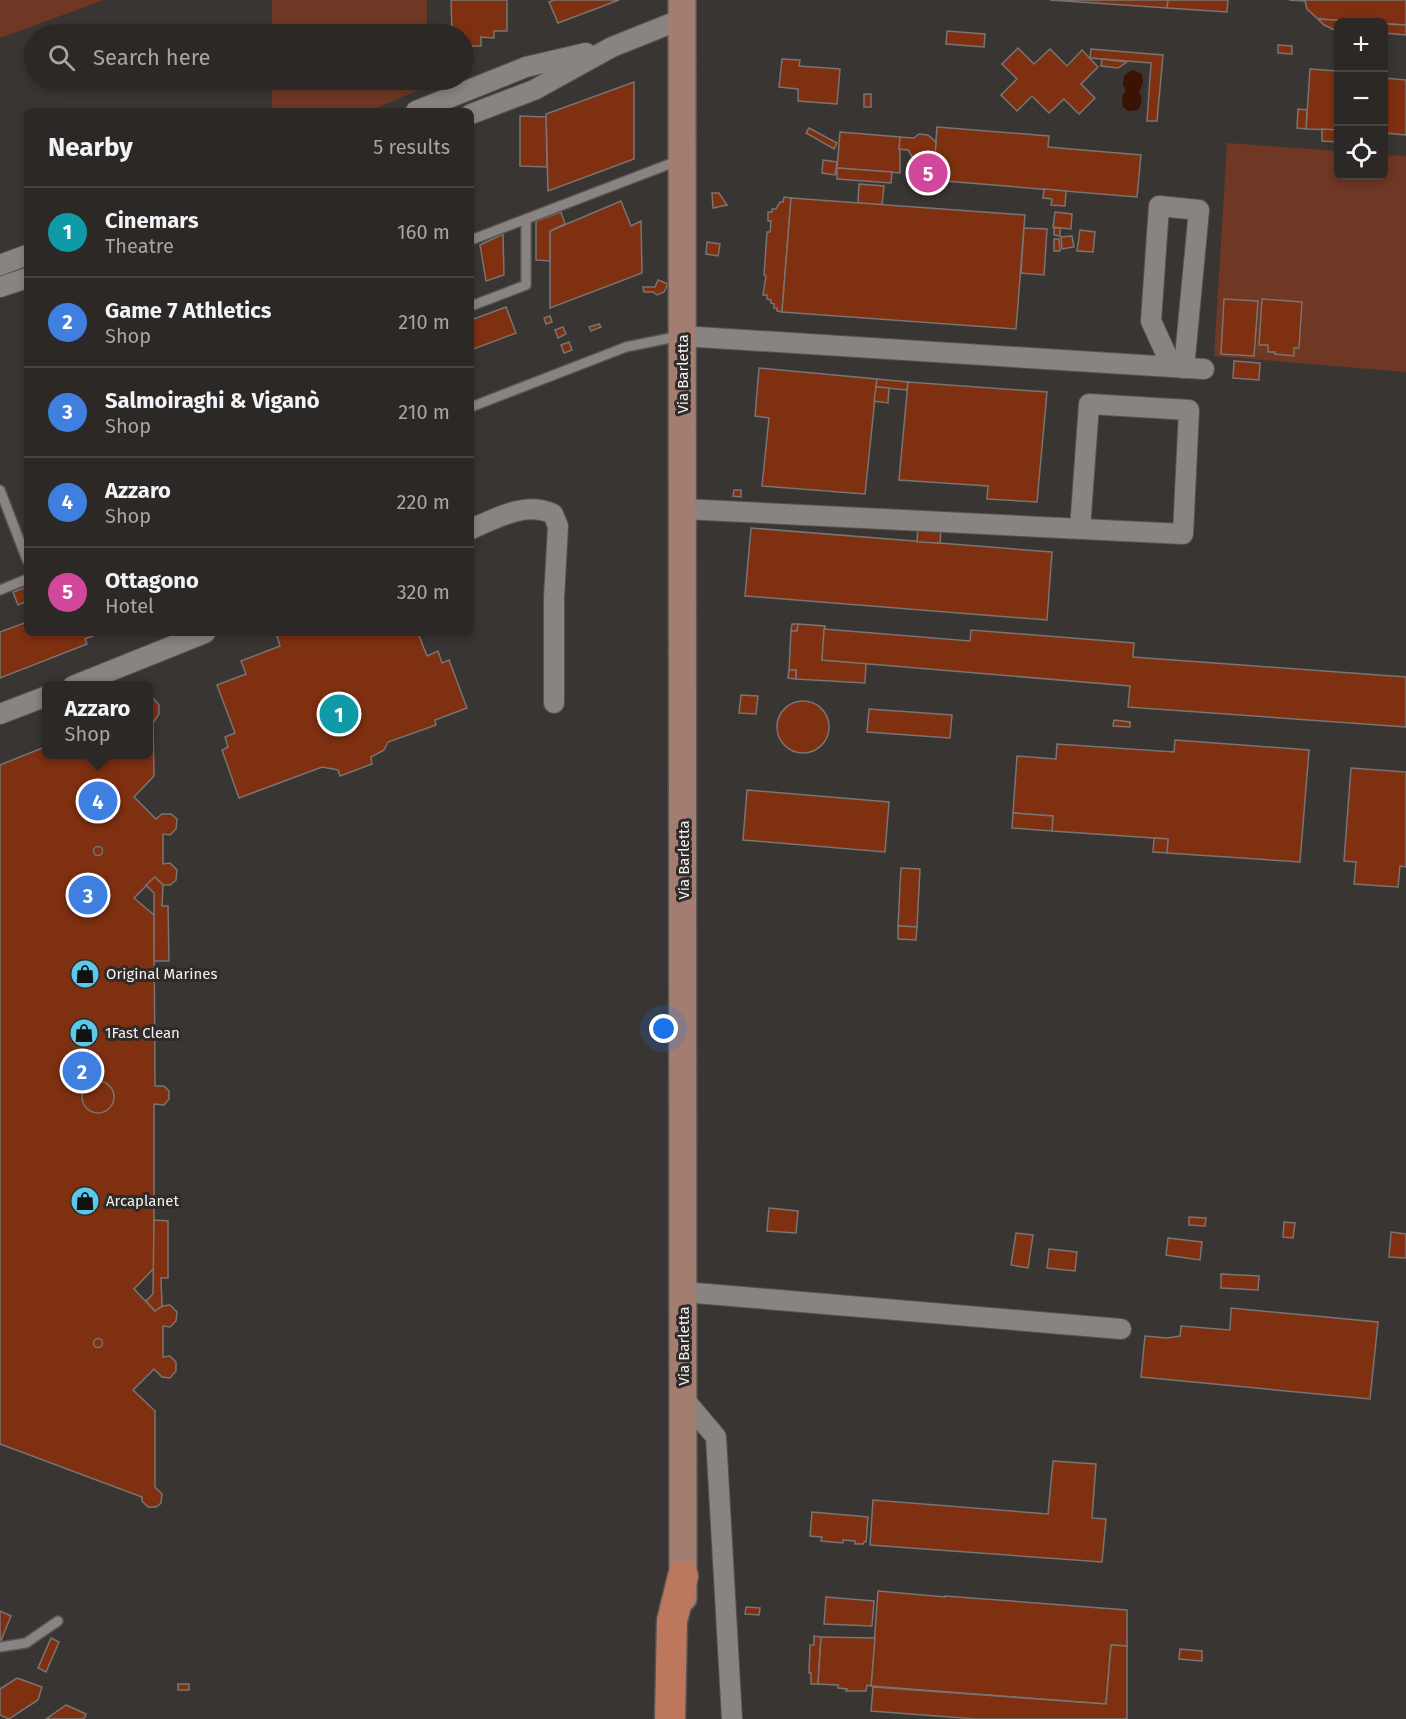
<!DOCTYPE html>
<meta charset="utf-8">
<style>
:root{--surface:#2b2826;--page:#33302e;--text:#f1f3f6;--muted:#a6a6a7;--line:#474443;--accent:#1a73e8}
body{margin:0;font-family:"Fira Sans",sans-serif;background:var(--page);color:var(--text)}
.controls{position:absolute;right:18px;top:18px;display:grid;overflow:hidden;border-radius:9px;box-shadow:0 3px 9px #0003}
.controls button{width:54px;height:54px;display:grid;place-items:center;padding:0;border:0;border-bottom:2px solid var(--line);background:var(--surface);color:var(--text);font:30px sans-serif}
.you{position:absolute;left:664px;top:1029px;width:21px;height:21px;margin:-15px;border:4px solid #fff;border-radius:50%;background:#1a73e8;box-shadow:0 0 0 9px #1a73e833}
.badge{display:grid;place-items:center;width:39px;height:39px;border-radius:50%;background:var(--accent);color:#fff;font-size:20px;font-weight:700}
.pin{position:absolute;translate:-50% -50%;border:3px solid #fff;box-shadow:0 2px 6px #0006}
.popup{position:absolute;left:42px;top:681px;width:111px;height:78px;box-sizing:border-box;display:grid;place-content:center;border-radius:9px;background:var(--surface);filter:drop-shadow(0 2px 4px #0005);font-size:20px;white-space:nowrap;color:var(--muted)}
.popup b{font-size:22px;color:var(--text)}
.popup::after{content:'';position:absolute;left:50%;top:100%;margin-left:-12px;border:12px solid transparent;border-top-color:var(--surface)}
.list{margin:0;padding:0;list-style:none}
h2{display:flex;justify-content:space-between;align-items:center;height:78px;margin:0;padding:0 24px;font-size:26px}
h2 small{font-size:20px;font-weight:400;color:var(--muted)}
.list li{display:grid;grid-template-columns:39px 1fr auto;gap:18px;align-items:center;box-sizing:border-box;height:90px;padding:0 24px;border-top:2px solid var(--line)}
.list b{display:block;font-size:22px;white-space:nowrap}
.list p{margin:0;font-size:20px;white-space:nowrap;color:var(--muted)}
.list em{font-size:20px;font-style:normal;color:var(--muted)}
.icon{flex:none;width:33px;height:33px;fill:none;stroke:currentColor;stroke-width:2;stroke-linecap:round;stroke-linejoin:round}
.map{position:relative;flex:none;width:1406px;height:1719px;overflow:hidden}
.search{position:absolute;background:var(--surface);box-shadow:0 3px 9px #0003;left:24px;top:24px;width:450px;height:66px;display:flex;align-items:center;gap:15px;box-sizing:border-box;padding:0 21px;border-radius:33px;color:var(--muted);font-size:22px}
.panel{position:absolute;background:var(--surface);box-shadow:0 3px 9px #0003;left:24px;top:108px;width:450px;height:528px;border-radius:9px}
.map>svg:first-child{display:block}
.green{fill:#6f3724}
.water{fill:#3b1204}
.building{fill:#7e3011;stroke:#797472;stroke-width:1.5}
.lines{fill:none;stroke-linecap:round;stroke-linejoin:round}
.lane-casing{stroke:#585352;stroke-width:12}
.street-casing{stroke:#585352;stroke-width:22}
.secondary-casing{stroke:#585352;stroke-width:30}
.primary-casing{stroke:#585352;stroke-width:33}
.lane{stroke:#898482;stroke-width:9}
.street{stroke:#898482;stroke-width:20}
.secondary{stroke:#a37d70;stroke-width:27}
.primary{stroke:#bd775d;stroke-width:30}
.labels{text-anchor:middle;dominant-baseline:central;stroke-width:6;stroke-linejoin:round;paint-order:stroke}
.street-label{font-size:15px;fill:#f4f1f0;stroke:#2f2b29}
.poi-label{font-size:15px;fill:#f4f1f0;stroke:#2f2b29;text-anchor:start}
</style>
<div class="map">
<svg width="1406" height="1719" viewBox="0 0 1406 1719">
<rect width="100%" height="100%" fill="#393533"/>
<g class="green">
<path d="M0,0h104l-104,38z"/>
<rect x="272" y="0" width="155" height="34"/>
<path d="M272,80h154v7l-57,24h-97z"/>
<path d="M1227,143l111,8v25h46v-21l22,1v216l-192,-16z"/>
</g>
<path class="water" d="M1132,70l10,4 1,9 -4,9c4,7 3,12 -1,18l-10,1 -5,-4 -1,-10 4,-7 -3,-5 1,-9z"/>
<g class="building">
<path d="M451,0h56v31h-13v7l-13,-1v9h-10l-5,6 2,7 -4,4v-29h-12z"/>
<path d="M554,0h65l-61,23 -9,-21z"/>
<path d="M1050,0h118l-1,8z"/>
<path d="M1168,0h60l-1,12 -60,-4z"/>
<path d="M1289,0h117v25l-88,-6 -11,-10 -2,-8z"/>
<path d="M1318,19l49,3h-29v8l-7,-1v-1l-7,-3z"/>
<path d="M1384,24l22,1v10l-22,-2z"/>
<path d="M947,31l38,3 -1,13 -38,-3z"/>
<path d="M1278,45l14,1v8l-14,-1z"/>
<path d="M1018,48l16,16 16,-15 17,17 15,-16 16,17 -17,17 14,14 -16,16 -15,-15 -15,14 -17,-17 -15,15 -16,-16 16,-16 -15,-15z"/>
<path d="M1091,49l72,6 -6,66h-10l4,-58 -61,-5z"/>
<path d="M782,59l18,1 -1,6 41,3 -3,35 -39,-3v-12l-19,-2z"/>
<path d="M1102,59l25,3 -9,6 -17,-2z"/>
<path d="M1310,69l28,2v59l-32,-1z"/>
<path d="M1384,78l22,2v55l-22,-2z"/>
<path d="M634,82v77l-86,32 -2,-77z"/>
<rect x="864" y="94" width="7" height="13"/>
<path d="M1298,109l9,1 -1,19 -9,-1z"/>
<path d="M520,116l26,1 1,50 -27,-1z"/>
<path d="M937,127l112,9 -1,11 93,8 -4,42 -204,-17z"/>
<path d="M809,128l28,15 -3,6 -28,-16z"/>
<path d="M1322,129l16,1v12l-16,-1z"/>
<path d="M840,132l60,5v36l-63,-5z"/>
<path d="M919,134l9,1 8,7 -1,14 -10,6 -10,-1 -7,-11 -9,-1 1,-12 14,1z"/>
<path d="M1384,134l3,1 -1,11h-2z"/>
<path d="M823,160l14,2 -2,13 -13,-2z"/>
<path d="M837,168l55,4 -1,11 -54,-4z"/>
<path d="M859,184l25,2 -2,19 -24,-2z"/>
<path d="M1044,189l22,2 -1,15 -14,-1 1,-6 -9,-1z"/>
<path d="M712,193h7l8,12 -14,3z"/>
<path d="M784,197l7,1 -9,114 -5,-1v-3h-3v-4l-3,-1v-3l-4,-1v-4h-4l3,-19 -2,-1 3,-43h3l1,-11h-3v-9h4v-3h4l4,-7h3z"/>
<path d="M791,198l234,17 -9,114 -234,-17z"/>
<path d="M621,201l10,25 10,-5 1,52 -92,35v-77z"/>
<path d="M561,212l4,12 -15,7v30l-14,-1v-39z"/>
<path d="M1055,212l17,2 -1,15 -18,-2z"/>
<path d="M1024,228l23,1 -3,46 -23,-2z"/>
<path d="M1054,228h6v8l-6,-1z"/>
<path d="M1080,230l15,2 -2,20 -16,-1z"/>
<path d="M503,234l1,41 -18,6 -6,-36z"/>
<path d="M1072,236l2,11 -12,2 -1,-12z"/>
<path d="M1054,239h5l1,12h-6z"/>
<path d="M707,242l13,2 -2,12 -12,-2z"/>
<path d="M658,280l10,4 -4,8 -7,3 -4,-3h-9l-1,-5h12z"/>
<path d="M1224,299l34,2 -4,55 -33,-2z"/>
<path d="M1262,299l40,3 -3,46h-5v8l-19,-2v-2h-7v-7h-9z"/>
<path d="M506,307l10,26 -45,17v-30z"/>
<path d="M550,316l2,6 -6,2 -2,-6z"/>
<path d="M599,324l2,3 -10,4 -2,-4z"/>
<path d="M563,327l3,7 -8,4 -3,-8z"/>
<path d="M569,342l3,8 -8,3 -3,-8z"/>
<path d="M1234,361l26,2 -1,17 -26,-2z"/>
<path d="M759,368l118,11 -12,115 -103,-8 7,-68 -14,-2z"/>
<path d="M877,379l31,3 -1,8 -31,-3z"/>
<path d="M908,382l139,10 -10,110 -50,-3 1,-13 -89,-6z"/>
<path d="M876,387l13,1 -1,15 -14,-2z"/>
<path d="M734,490h7v7l-8,-1z"/>
<path d="M751,528l301,24 -5,68 -302,-24z"/>
<path d="M918,528l23,2 -1,13 -23,-1z"/>
<path d="M27,587v14l-9,4 -5,-13z"/>
<path d="M27,622v11h69l-3,3 -8,3 2,5 -87,34v-46z"/>
<path d="M792,624h6l-1,7h-6z"/>
<path d="M798,624l27,2 -3,34 44,3 -1,20 -69,-4v-9h-7l2,-39h6z"/>
<path d="M824,629l146,12 1,-11 163,13 -1,14 273,20v50l-278,-20 2,-21 -308,-26z"/>
<path d="M276,633h142l9,23 11,-5 4,12 7,-3 18,48 -32,12 1,5 -48,17 -4,8 -13,7 1,7 -32,12 -2,-6 -16,-3 -83,31 -17,-48 6,-3 -3,-10 10,-4 -18,-48 29,-11 -5,-13 39,-15z"/>
<path d="M789,670h7v9l-8,-1z"/>
<path d="M741,695l17,1 -2,18 -17,-1z"/>
<path d="M154,699l5,6v9l-6,9 1,53 -20,21 22,22 6,-5h9l6,5 -1,10 -6,6 -7,-1v30l7,-1 7,7 -1,10 -6,5h-7l-8,-8 -21,21 20,17 1,171h9l5,5v8l-5,6 -10,-1v164l-20,21 21,22 7,-5 8,-1 7,7 -1,9 -6,6 -7,-1v31l7,-1 6,6v9l-6,7 -8,-1 -8,-8 -21,21 22,21v76l7,7 -1,9 -5,4h-8l-6,-6v-4l-142,-53v-679l47,-19v8h102v-54z"/>
<circle cx="803" cy="727" r="26"/>
<path d="M869,709l83,6 -2,23 -83,-6z"/>
<path d="M1114,720l16,2v5l-17,-1z"/>
<path d="M1175,740l134,10 -9,112 -133,-9 1,-14 -116,-8 1,-15 -40,-3 4,-57 39,3 1,-15 117,8z"/>
<path d="M1351,768l55,4v95l-6,-1 -2,21 -44,-3 2,-22 -12,-1z"/>
<path d="M747,790l142,12 -4,50 -142,-12z"/>
<path d="M1013,813l40,3 -1,15 -40,-3z"/>
<path d="M1154,838l14,1 -1,14 -14,-1z"/>
<circle cx="98" cy="851" r="4.5"/>
<path d="M901,868l19,1 -3,58 -19,-1z"/>
<path d="M155,877l8,8 -1,21h6l1,55h-15v-68l-8,-8z"/>
<path d="M898,926l19,1 -1,13 -18,-1z"/>
<circle cx="98" cy="1097" r="16"/>
<path d="M769,1208l29,3 -2,22 -29,-2z"/>
<path d="M1189,1217l17,1 -1,8 -16,-1z"/>
<path d="M154,1220l14,1v57h-7l1,28 -7,5 -9,-10 7,-7z"/>
<path d="M1284,1222l11,1 -2,15 -10,-1z"/>
<path d="M1391,1232l15,2v24l-17,-1z"/>
<path d="M1016,1233l17,2 -5,33 -17,-3z"/>
<path d="M1168,1238l34,4 -2,18 -34,-5z"/>
<path d="M1049,1249l28,3 -2,19 -28,-3z"/>
<path d="M1221,1274l38,2 -1,14 -37,-2z"/>
<path d="M1231,1308l147,14 -8,77 -229,-22 4,-41 22,2 13,-2 1,-10 49,4z"/>
<circle cx="98" cy="1343" r="4.5"/>
<path d="M1053,1461l43,3 -4,54 14,1 -4,43 -232,-17 3,-45 175,14z"/>
<path d="M812,1512l56,5 -2,25h-2l-1,2h-8v-3l-12,-1v3l-22,-2 1,-4 -12,-1z"/>
<path d="M878,1591l67,6v-1l182,14v36l-16,-1 -5,59 -235,-18z"/>
<path d="M826,1597l48,4 -2,25 -48,-2z"/>
<path d="M746,1607l14,1 -1,7 -14,-1z"/>
<path d="M0,1611l11,5 -11,27z"/>
<path d="M814,1636l7,1 -3,47h-7v-11h-2l1,-28h4z"/>
<path d="M821,1637l54,1 -4,48 -4,-1 -1,6h-20l1,-2 -9,-1v-3l-20,-1z"/>
<path d="M51,1638l8,4 -13,30 -8,-4z"/>
<path d="M1111,1645l16,1v73h-151l-105,-8 2,-24 233,17z"/>
<path d="M1180,1649l22,2v10l-23,-2z"/>
<path d="M17,1678l25,9 -4,13 -29,19 -9,-4v-26z"/>
<rect x="178" y="1684" width="11" height="6"/>
<path d="M66,1705l20,9 -2,5h-38z"/>
</g>
<g class="lines">
<g class="lane-casing">
<g id="lane">
<path d="M471,240l209,-80"/>
<path d="M471,306l55,-21v-66"/>
<path d="M471,407l155,-60 54,-11"/>
<path d="M0,490l27,70"/>
<path d="M0,590l27,-11"/>
<path d="M0,1647l26,-4 32,-22"/>
</g>
</g>
<g class="street-casing">
<g id="street">
<path d="M416,111l110,-44 60,-14"/>
<path d="M471,114l63,-24 78,-43 70,-28"/>
<path d="M0,265l27,-10"/>
<path d="M0,287l27,-9"/>
<path d="M682,336l522,33"/>
<path d="M1172,367l-21,-46 8,-115 40,4 -15,158"/>
<path d="M683,509l500,25 6,-124 -100,-6 -9,125"/>
<path d="M471,529c26,-11 55,-28 82,-15l5,12 -4,72v105"/>
<path d="M73,686l132,-53"/>
<path d="M0,714l47,-18"/>
<path d="M684,1292l437,37"/>
<path d="M684,1399l32,38 16,282"/>
</g>
</g>
<g class="secondary-casing">
<path id="secondary" d="M682,0l1,1598"/>
</g>
<g class="primary-casing">
<path id="primary" d="M670,1719l2,-98 11,-45"/>
</g>
<use href="#lane" class="lane"/>
<use href="#street" class="street"/>
<use href="#secondary" class="secondary"/>
<use href="#primary" class="primary"/>
</g>
<defs>
<g id="shop-disc" transform="scale(1.5)"><circle r="9.5" fill="#5bc8e7" stroke="#2f2b29"/><path d="M-5-2.5h2.3a2.7 3.5 0 0 1 5.4 0H5L5.5 6h-11ZM-1.5-2.5h3a1.5 2.3 0 0 0-3 0Z" fill="#111"/></g>
</defs>
<g fill-rule="evenodd">
<use href="#shop-disc" x="85" y="974"/>
<use href="#shop-disc" x="84" y="1033"/>
<use href="#shop-disc" x="85" y="1201"/>
</g>
<g class="labels">
<g class="street-label">
<text transform="translate(683 374) rotate(-90)">Via Barletta</text>
<text transform="translate(684 860) rotate(-90)">Via Barletta</text>
<text transform="translate(684 1346) rotate(-90)">Via Barletta</text>
</g>
<g class="poi-label">
<text x="106" y="974">Original Marines</text>
<text x="105" y="1033">1Fast Clean</text>
<text x="106" y="1201">Arcaplanet</text>
</g>
</g>
</svg>
<div class="controls">
<button>+</button>
<button>−</button>
<button><svg class="icon" aria-label="locate" viewBox="0 0 24 24"><circle cx="12" cy="12" r="6"/><path d="M12 2v4M12 18v4M2 12h4M18 12h4"/></svg></button>
</div>
<div class="you"></div>
<div class="pin badge" style="left:339px;top:714px;background:#0f9aa8">1</div>
<div class="pin badge" style="left:82px;top:1071px;background:#3f7fe0">2</div>
<div class="pin badge" style="left:88px;top:895px;background:#3f7fe0">3</div>
<div class="pin badge" style="left:98px;top:801px;background:#3f7fe0">4</div>
<div class="popup"><b>Azzaro</b>Shop</div>
<div class="pin badge" style="left:928px;top:173px;background:#d1479c">5</div>
<div class="search"><svg class="icon" aria-label="search" viewBox="0 0 24 24"><circle cx="10" cy="10" r="6"/><path d="M15 15l6 6"/></svg>Search here</div>
<section class="panel">
<h2>Nearby<small>5 results</small></h2>
<ul class="list">
<li><span class="badge" style="background:#0f9aa8">1</span><div><b>Cinemars</b><p>Theatre</p></div><em>160 m</em></li>
<li><span class="badge" style="background:#3f7fe0">2</span><div><b>Game 7 Athletics</b><p>Shop</p></div><em>210 m</em></li>
<li><span class="badge" style="background:#3f7fe0">3</span><div><b>Salmoiraghi &amp; Viganò</b><p>Shop</p></div><em>210 m</em></li>
<li><span class="badge" style="background:#3f7fe0">4</span><div><b>Azzaro</b><p>Shop</p></div><em>220 m</em></li>
<li><span class="badge" style="background:#d1479c">5</span><div><b>Ottagono</b><p>Hotel</p></div><em>320 m</em></li>
</ul>
</section>
</div>
